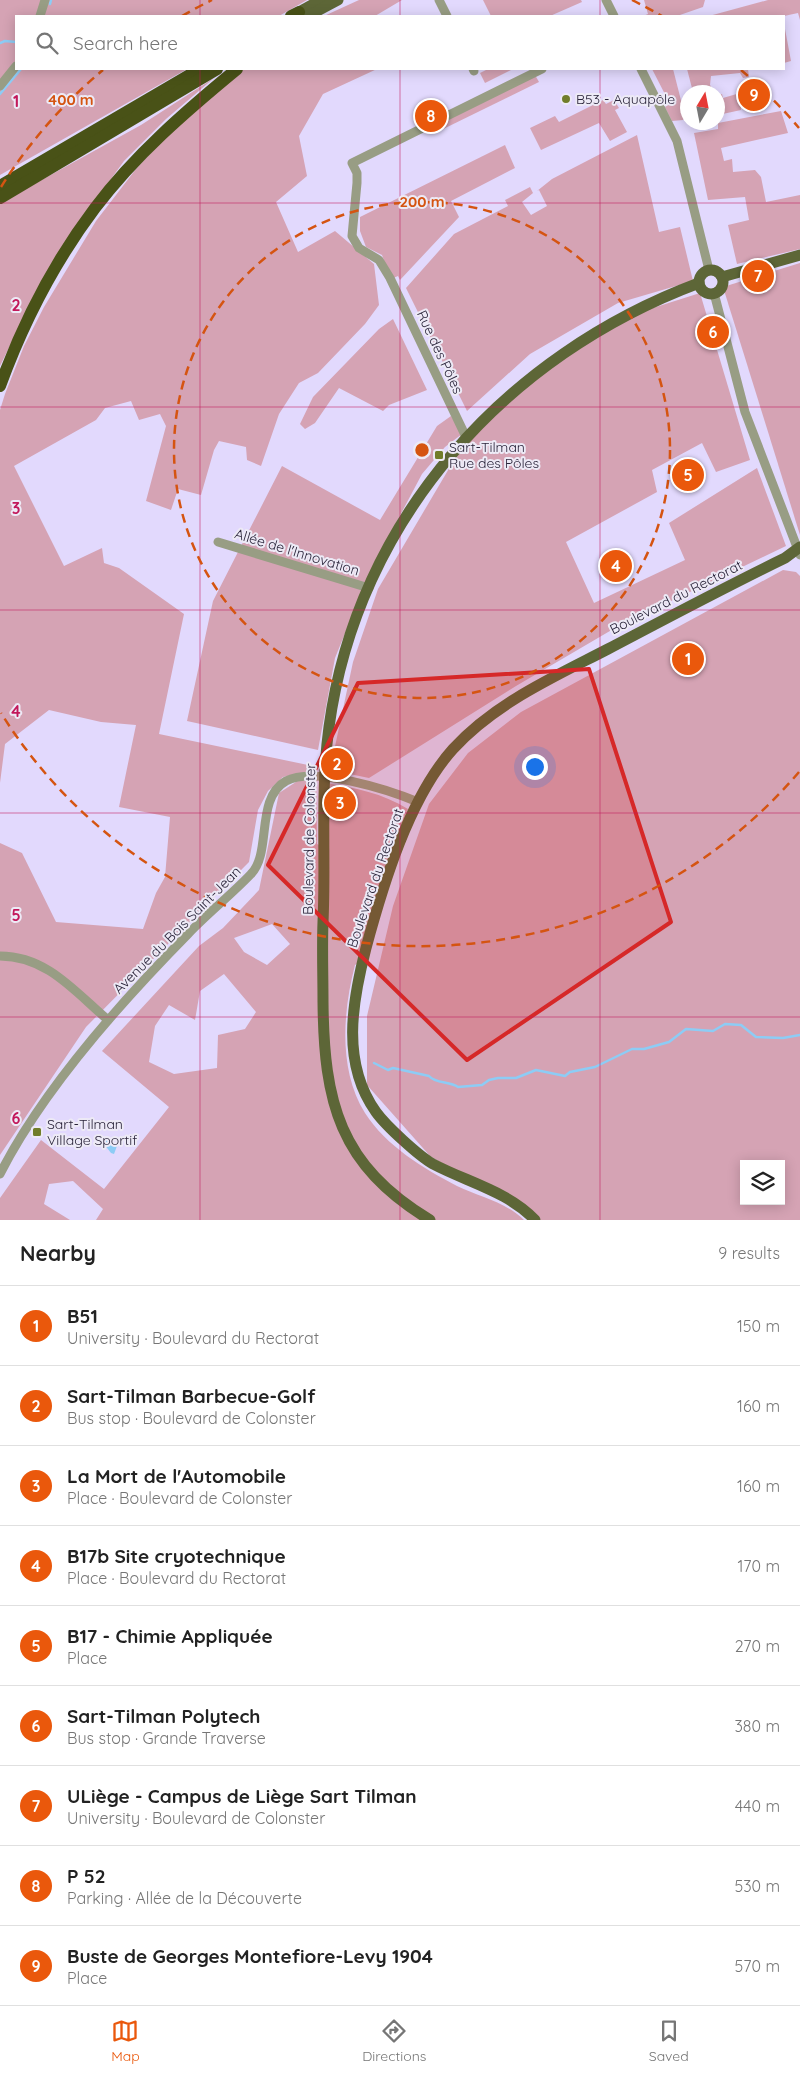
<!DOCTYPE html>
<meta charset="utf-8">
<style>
:root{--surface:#fff;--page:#f6f6f6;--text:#222;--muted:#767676;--line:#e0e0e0;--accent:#ea580c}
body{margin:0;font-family:Quicksand,sans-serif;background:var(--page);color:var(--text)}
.controls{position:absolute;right:15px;bottom:15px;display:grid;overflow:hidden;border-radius:0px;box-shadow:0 2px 12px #0003}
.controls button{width:45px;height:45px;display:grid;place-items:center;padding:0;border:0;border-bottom:1px solid var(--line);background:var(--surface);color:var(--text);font:25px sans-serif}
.compass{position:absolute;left:680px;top:85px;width:45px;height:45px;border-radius:50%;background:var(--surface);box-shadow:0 2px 12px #0003;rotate:10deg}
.you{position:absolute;left:534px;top:766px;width:18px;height:18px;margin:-12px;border:4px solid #fff;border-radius:50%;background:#1a73e8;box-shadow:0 0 0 8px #1a73e833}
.badge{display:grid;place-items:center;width:32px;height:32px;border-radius:50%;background:var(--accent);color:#fff;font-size:16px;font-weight:700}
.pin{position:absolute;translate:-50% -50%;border:2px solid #fff;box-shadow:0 1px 5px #0006}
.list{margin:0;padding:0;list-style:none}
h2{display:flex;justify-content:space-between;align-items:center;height:65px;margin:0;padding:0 20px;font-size:21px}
h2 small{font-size:16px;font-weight:400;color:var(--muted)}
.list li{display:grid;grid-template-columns:32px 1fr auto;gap:15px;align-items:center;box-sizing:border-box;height:80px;padding:0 20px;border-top:1px solid var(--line)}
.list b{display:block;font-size:19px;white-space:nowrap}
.list p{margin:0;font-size:16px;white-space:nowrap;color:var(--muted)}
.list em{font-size:16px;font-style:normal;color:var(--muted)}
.icon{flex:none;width:28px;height:28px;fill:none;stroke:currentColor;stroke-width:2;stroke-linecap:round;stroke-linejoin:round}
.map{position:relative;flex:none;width:800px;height:1220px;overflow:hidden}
.search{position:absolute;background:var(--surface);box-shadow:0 2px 12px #0003;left:15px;right:15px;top:15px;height:55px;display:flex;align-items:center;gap:12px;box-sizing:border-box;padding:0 18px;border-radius:0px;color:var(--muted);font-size:19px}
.sheet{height:785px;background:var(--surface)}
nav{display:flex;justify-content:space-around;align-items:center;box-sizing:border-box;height:70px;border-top:1px solid var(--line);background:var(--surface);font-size:14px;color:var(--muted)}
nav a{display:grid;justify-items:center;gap:2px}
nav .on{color:var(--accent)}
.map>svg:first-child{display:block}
.green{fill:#d5a3b4;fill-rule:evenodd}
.water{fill:#8dccf5}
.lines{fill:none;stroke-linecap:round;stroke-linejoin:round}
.stream{stroke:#8dccf5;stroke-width:2.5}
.minor{stroke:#989d84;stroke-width:9}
.major{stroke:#5d6637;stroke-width:11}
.highway{stroke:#495217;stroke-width:12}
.marked{fill:#d62828;fill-opacity:0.2;stroke:#d62828;stroke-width:4;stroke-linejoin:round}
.grid{fill:none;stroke:#c2185b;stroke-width:1;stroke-opacity:0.55}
.ring{fill:none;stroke:#d55411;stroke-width:2.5;stroke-dasharray:9 6}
.poi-dot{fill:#717d2a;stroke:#edeaf6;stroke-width:2}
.labels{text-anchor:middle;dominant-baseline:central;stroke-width:4;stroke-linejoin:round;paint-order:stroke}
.poi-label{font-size:14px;fill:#2a243a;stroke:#edeaf6;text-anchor:start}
.street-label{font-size:14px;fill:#2a243a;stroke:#edeaf6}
.grid-label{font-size:16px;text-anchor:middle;font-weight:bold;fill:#c2185b;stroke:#edeaf6;stroke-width:4;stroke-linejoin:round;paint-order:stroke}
.centre{fill:#d55411;stroke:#edeaf6;stroke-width:2.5}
.ring-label{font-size:15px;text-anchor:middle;font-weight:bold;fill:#d55411;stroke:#edeaf6;stroke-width:4;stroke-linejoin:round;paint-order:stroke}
</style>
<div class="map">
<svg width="800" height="1220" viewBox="0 0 800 1220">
<rect width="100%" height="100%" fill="#e2d9fd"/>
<g class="green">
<path d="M0,0h307l-28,16h-263v53h171l-187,106z"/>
<path d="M359,0h43l-27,16h-51z"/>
<path d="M483,0h98l1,2 -32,14h-59z"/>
<path d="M644,0h61l-2,7 -26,9h-34l5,-2z"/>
<path d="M768,0h32v20l-2,-7 -14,3h-75z"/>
<path d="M785,29l6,32 -7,2v-33z"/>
<path d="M241,69h136l-54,25 -24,42 8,40 -31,26 22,50 37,-21 39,33 5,41 -14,19 -47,49 -19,10 -20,31 -18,52 -14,-6 -1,-13 -27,-6 -5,9 -13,45 -23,-6 -7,21 -25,-9 20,-75 -6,-12 -21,6 -8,-19 -26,7 -9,12 -82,46 50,100 38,-18 2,15 15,5 65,46 -25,120 149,31 -2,7 -23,5 -15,14 -10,19 -9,52 -163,165 -86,128v-312l22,10 34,69 87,7 13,-36 9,-16 5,-60 -51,-10 17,-82 -35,-3 -52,-12 -44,34 -5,39v-373l5,-16 19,-48 20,-39 52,-86 40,-52 36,-39z"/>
<path d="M488,69h25l-28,14 -5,-10z"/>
<path d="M652,69h21l12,47 -2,4 -11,1 -7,-14 5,-3z"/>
<path d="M687,69h61l1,8 -6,1 -3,-5 -29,3 -1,9 5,7h-22z"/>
<path d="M535,75l4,7 -104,51 -4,-6z"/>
<path d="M214,78l-48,41 -42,42 -32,44 -55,85 -37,76v-163l141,-78z"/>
<path d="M740,93l1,17 -23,5v-20l4,-1 1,4z"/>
<path d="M603,100l3,4 8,-4 5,8 -4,2 12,22 -17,9 -11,-18 -58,27 -11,-22 25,-12 4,6z"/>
<path d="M781,111l7,22 -67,15 3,13 8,-2 1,13 22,-2 6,7 5,25 34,-7v54l-63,15 -9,-39 21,-5 -4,-23 -37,3 -14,-67 24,-4v-6z"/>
<path d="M637,135l22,97 21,-5 13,54 -75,22 -88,51 -63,57 -61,-123 48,-54 54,-28 -3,-6 25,-13 3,6 -11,9 9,13 16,-9 -8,-16 -2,1 15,-12z"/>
<path d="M505,145l10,23 -64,33 8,16 -59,63 -2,-4 -7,3 -9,-24 -16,-8 -6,-16v-14z"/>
<path d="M800,263v272l-77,-248z"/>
<path d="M700,293l50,167 -34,12 -14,-29 -50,27 5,22 -91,50 28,61 91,-43 -16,-37 88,-55 29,78 -171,82 -99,58 -147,92 -39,-8 23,-108 25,-73 89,-151 76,-69 91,-55z"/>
<path d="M393,319l34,71 -38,15 -6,6 -44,-23 -24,35 -10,6 -5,-5 13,-27 66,-68z"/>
<path d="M451,416l11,18 -17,13 -23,27 -52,98 -35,86 -17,92 -131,-29 26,-120 69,-135 98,54 57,-94z"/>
<path d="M783,570l13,2 4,4v644h-262l-108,-64 -63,-71v-69l26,-110 36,-102 39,-51 53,-41zM744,1164h37v37h-37z"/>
<path d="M299,780l17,2 1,62 6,3 3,-64c30,5 56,10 82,26l-48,153 -5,3c-12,46 -17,105 10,148 21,33 58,55 92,73 23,11 49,16 67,34h-428l7,-11 -30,-28 -24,3 -5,20 26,16h-70v-22l41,-58 63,49 65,-82 -67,-56 97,-105 24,-18 36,-38 20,-97zM272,924l18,20 -23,21 -23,-13 -10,-14zM224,974l32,38 -11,17 -27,6 -1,33 -43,6 -25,-12 6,-36 14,-21 26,15 5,-29z"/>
</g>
<path class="water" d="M104,1138l7,2 6,6 -3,8 -3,-1 -7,-9z"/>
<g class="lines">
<g class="stream">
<path d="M50,4l1,-4"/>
<path d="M0,43l5,-2 11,1"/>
<path d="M0,94l21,-25"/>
<path d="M374,1063l14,7 5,-2 36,8c7,8 20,5 29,11l24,-2 7,-5 9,-2h18l20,-8 29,6 5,-4 25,-5 37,-18h12l25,-7 17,-13 27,2 12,-7 16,1 15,12 27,1 17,-3"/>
</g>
<g class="minor">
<path d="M439,0l8,16"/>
<path d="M606,0l8,16"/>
<path d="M40,16l5,-16"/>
<path d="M473,69l1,2"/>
<path d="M641,69l36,72 32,129"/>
<path d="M0,86l16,-20"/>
<path d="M714,293l31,119 55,143"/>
<path d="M466,437l-76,-159 -11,-18 -20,-12 -7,-12 5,-53v-10l-5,-10 190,-94"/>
<path d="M218,542l151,46"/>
<path d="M0,956c47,0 75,36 108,64"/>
<path d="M0,1174c43,-85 121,-172 188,-240 20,-21 43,-39 63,-60 21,-21 4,-76 35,-93 29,-15 103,9 132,21"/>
</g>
<g class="major">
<path d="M299,12l22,-12"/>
<path d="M308,16l30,-16"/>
<circle cx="711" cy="282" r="12"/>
<path d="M722,277l78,-22"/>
<path d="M430,1220c-91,-55 -106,-118 -107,-218 0,-27 -1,-54 0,-80 3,-66 -3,-130 6,-195 28,-208 177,-372 370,-444"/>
<path d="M535,1220c-26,-28 -68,-38 -102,-56 -14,-8 -47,-38 -57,-52 -35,-49 -24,-110 -10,-164 17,-63 43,-150 87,-199 42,-46 101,-72 155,-100 59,-31 117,-62 177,-91l15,-11"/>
</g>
<g class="highway">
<path d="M291,16l8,-4"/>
<path d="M0,186l200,-117"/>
<path d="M0,198l217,-129"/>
<path d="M0,386c23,-63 55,-125 95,-178 40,-53 91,-97 142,-139"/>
</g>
</g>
<path class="marked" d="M589,669l82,253 -204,138 -199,-195 90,-182z"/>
<path class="grid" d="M200,0v16M400,0v16M600,0v16M200,69v1151M400,69v1151M600,69v1151M0,203h800M0,407h800M0,610h800M0,813h800M0,1017h800"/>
<g class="ring">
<circle cx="422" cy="450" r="248"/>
<path d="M799 772A496 496 0 0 1 1 713M1 187A496 496 0 0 1 103 70M182 16A496 496 0 0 1 212 0M632 0A496 496 0 0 1 662 16M741 70A496 496 0 0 1 799 128"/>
</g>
<g class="poi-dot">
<circle cx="566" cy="99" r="5"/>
<rect x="434" y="450" width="10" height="10" rx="2.5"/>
<rect x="32" y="1127" width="10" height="10" rx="2.5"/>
</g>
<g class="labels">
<g class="poi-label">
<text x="576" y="99">B53 - Aquapôle</text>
<text x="449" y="447">Sart-Tilman<tspan x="449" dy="16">Rue des Pôles</tspan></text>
<text x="47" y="1124">Sart-Tilman<tspan x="47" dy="16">Village Sportif</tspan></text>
</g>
<g class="street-label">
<text transform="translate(440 352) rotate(65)">Rue des Pôles</text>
<text transform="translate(297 552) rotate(17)">Allée de l'Innovation</text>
<text transform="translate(676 597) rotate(-27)">Boulevard du Rectorat</text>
<text transform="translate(309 839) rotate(-89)">Boulevard de Colonster</text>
<text transform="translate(375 878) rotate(-71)">Boulevard du Rectorat</text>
<text transform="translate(177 930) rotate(-45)">Avenue du Bois Saint-Jean</text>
</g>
</g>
<g class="grid-label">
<text x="16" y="107">1</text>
<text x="16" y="311">2</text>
<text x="16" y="514">3</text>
<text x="16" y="717">4</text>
<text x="16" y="921">5</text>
<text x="16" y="1124">6</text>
</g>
<circle cx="422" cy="450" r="8" class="centre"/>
<g class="ring-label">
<text x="71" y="105">400 m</text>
<text x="422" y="207">200 m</text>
</g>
</svg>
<div class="controls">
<button><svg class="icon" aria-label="layers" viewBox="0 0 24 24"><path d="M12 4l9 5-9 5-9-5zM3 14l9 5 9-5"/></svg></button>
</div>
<svg class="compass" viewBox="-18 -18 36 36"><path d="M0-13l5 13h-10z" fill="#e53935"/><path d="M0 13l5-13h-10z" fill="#767676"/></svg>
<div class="you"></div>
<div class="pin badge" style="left:688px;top:659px">1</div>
<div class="pin badge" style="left:337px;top:764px">2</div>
<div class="pin badge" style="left:340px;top:803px">3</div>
<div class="pin badge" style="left:616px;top:566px">4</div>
<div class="pin badge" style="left:688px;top:475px">5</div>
<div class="pin badge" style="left:713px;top:332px">6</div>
<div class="pin badge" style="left:758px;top:276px">7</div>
<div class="pin badge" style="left:431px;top:116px">8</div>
<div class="pin badge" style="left:754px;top:95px">9</div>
<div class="search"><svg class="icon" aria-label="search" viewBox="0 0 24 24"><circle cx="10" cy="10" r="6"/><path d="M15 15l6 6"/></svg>Search here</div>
</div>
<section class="sheet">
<h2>Nearby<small>9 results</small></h2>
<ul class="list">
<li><span class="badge">1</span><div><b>B51</b><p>University · Boulevard du Rectorat</p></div><em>150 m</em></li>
<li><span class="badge">2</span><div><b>Sart-Tilman Barbecue-Golf</b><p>Bus stop · Boulevard de Colonster</p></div><em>160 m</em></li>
<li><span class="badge">3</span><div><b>La Mort de l'Automobile</b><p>Place · Boulevard de Colonster</p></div><em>160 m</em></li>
<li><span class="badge">4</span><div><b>B17b Site cryotechnique</b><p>Place · Boulevard du Rectorat</p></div><em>170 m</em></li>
<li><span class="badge">5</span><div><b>B17 - Chimie Appliquée</b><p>Place</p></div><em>270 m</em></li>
<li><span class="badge">6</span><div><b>Sart-Tilman Polytech</b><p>Bus stop · Grande Traverse</p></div><em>380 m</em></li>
<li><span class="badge">7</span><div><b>ULiège - Campus de Liège Sart Tilman</b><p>University · Boulevard de Colonster</p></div><em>440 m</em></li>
<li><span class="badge">8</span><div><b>P 52</b><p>Parking · Allée de la Découverte</p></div><em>530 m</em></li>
<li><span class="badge">9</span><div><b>Buste de Georges Montefiore-Levy 1904</b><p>Place</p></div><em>570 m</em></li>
</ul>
</section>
<nav>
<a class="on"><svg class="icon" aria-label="map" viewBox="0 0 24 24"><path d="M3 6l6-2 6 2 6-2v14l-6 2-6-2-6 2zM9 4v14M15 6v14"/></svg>Map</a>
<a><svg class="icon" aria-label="directions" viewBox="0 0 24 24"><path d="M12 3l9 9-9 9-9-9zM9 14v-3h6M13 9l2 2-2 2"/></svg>Directions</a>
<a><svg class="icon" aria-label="saved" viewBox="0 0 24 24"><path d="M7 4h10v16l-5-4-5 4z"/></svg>Saved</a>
</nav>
